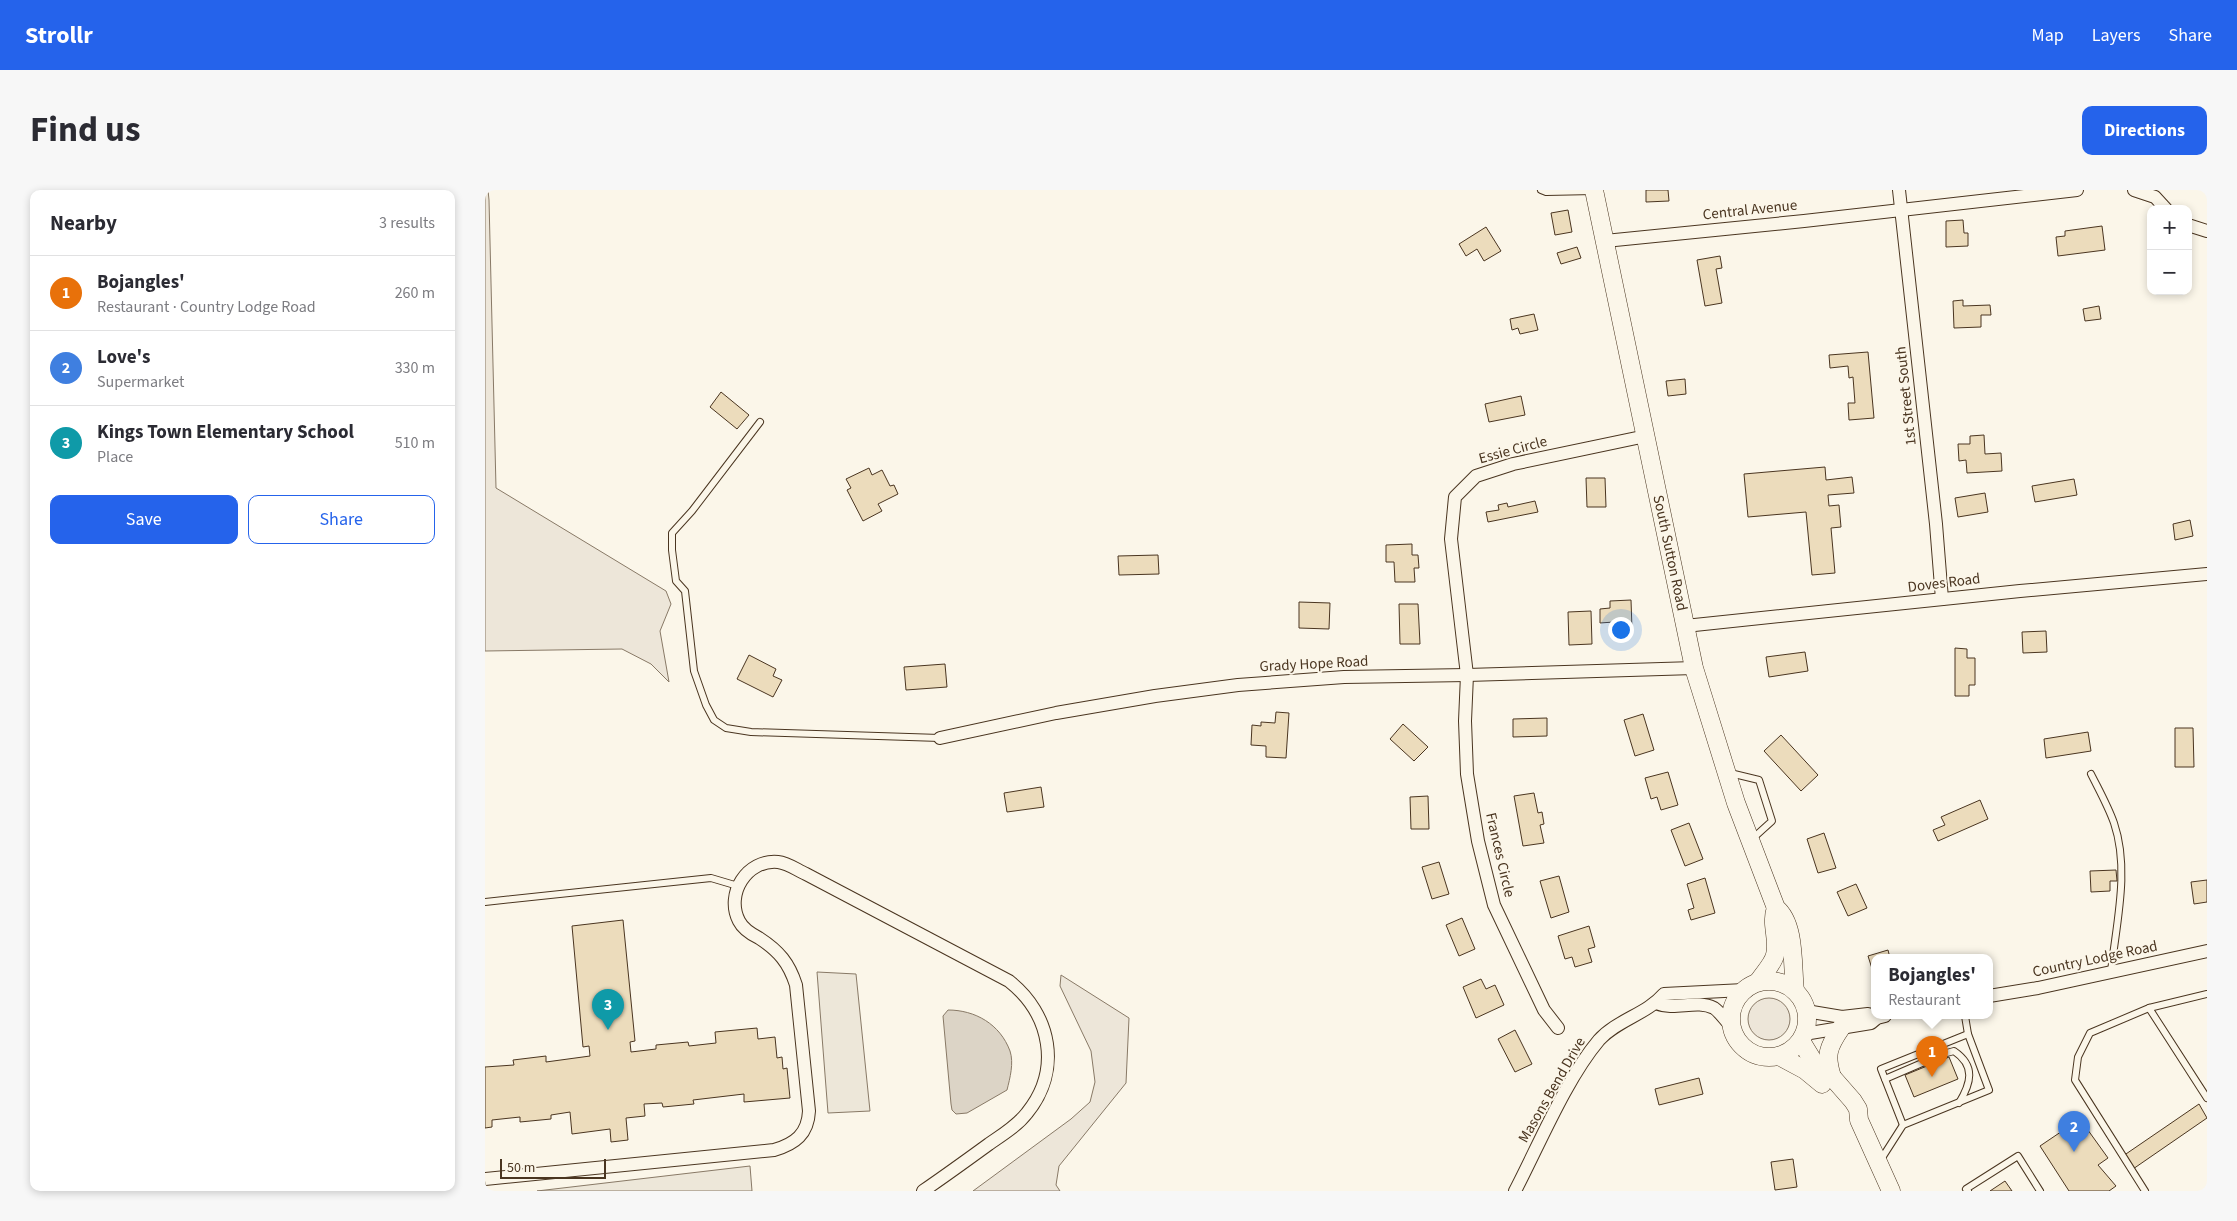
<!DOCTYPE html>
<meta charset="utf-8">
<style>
:root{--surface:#fff;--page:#f7f7f7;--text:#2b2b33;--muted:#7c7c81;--line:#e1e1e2;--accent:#2563eb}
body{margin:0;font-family:"Source Sans 3",sans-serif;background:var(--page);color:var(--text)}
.controls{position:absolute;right:15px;top:15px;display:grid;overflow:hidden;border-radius:10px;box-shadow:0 2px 8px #0003}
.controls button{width:45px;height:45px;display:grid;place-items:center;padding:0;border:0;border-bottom:1px solid var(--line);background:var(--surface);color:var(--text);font:25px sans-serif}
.scale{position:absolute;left:15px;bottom:12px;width:106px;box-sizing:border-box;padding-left:5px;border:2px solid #4a3520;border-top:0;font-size:14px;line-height:18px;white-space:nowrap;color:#4a3520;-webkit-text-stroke:4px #fbf6e9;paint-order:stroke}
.you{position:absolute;left:1135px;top:439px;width:18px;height:18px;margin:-12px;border:4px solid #fff;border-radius:50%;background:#1a73e8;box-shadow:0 0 0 8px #1a73e833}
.badge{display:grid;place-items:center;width:32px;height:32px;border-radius:50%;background:var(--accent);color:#fff;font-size:16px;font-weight:700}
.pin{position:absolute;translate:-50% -41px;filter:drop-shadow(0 1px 2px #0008)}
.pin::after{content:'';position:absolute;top:26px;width:18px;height:15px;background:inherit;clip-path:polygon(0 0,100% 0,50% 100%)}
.popup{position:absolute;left:1386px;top:764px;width:122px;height:65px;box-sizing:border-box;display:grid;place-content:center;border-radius:10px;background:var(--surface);filter:drop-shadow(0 1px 4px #0005);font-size:16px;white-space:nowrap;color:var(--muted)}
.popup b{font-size:19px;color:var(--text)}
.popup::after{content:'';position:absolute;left:50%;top:100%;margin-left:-10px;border:10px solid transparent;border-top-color:var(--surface)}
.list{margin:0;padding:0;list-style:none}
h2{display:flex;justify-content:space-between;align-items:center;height:65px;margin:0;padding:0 20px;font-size:21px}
h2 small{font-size:16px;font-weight:400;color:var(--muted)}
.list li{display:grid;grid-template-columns:32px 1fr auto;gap:15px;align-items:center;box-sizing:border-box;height:75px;padding:0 20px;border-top:1px solid var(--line)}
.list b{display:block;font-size:19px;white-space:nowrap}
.list p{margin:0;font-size:16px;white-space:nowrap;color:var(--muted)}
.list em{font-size:16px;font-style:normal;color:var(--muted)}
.actions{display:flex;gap:10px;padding:15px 20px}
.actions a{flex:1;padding:11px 0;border:1px solid var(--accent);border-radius:10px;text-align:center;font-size:18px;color:var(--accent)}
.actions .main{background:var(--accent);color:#fff}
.map{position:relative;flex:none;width:1722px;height:1001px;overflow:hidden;border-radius:10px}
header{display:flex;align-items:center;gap:30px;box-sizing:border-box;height:70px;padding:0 25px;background:var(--accent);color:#fff}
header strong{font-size:24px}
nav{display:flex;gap:28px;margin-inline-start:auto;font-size:18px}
.intro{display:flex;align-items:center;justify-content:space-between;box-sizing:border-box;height:120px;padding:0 30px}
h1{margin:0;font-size:35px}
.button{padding:12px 22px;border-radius:10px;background:var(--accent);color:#fff;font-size:18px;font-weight:700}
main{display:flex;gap:30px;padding:0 30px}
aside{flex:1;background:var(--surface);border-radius:10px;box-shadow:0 2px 8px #0003}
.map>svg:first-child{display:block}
.green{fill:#ede6d9;stroke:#887966}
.parking{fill:#ede7d9;stroke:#887966}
.water{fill:#dcd4c6;stroke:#887966}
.building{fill:#ecdcbc;stroke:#4a3520}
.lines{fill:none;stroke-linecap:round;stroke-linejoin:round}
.lane-casing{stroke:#4a3520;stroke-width:8}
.street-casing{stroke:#4a3520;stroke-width:14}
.secondary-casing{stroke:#4a3520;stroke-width:19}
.lane{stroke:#fbf6e9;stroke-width:6}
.street{stroke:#fbf6e9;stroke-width:12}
.secondary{stroke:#fbf6e9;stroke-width:18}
.labels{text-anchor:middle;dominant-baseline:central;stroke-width:4;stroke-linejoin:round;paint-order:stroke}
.street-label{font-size:15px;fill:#4a3520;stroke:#fbf6e9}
</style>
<header>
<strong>Strollr</strong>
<nav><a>Map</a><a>Layers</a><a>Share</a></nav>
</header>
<div class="intro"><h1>Find us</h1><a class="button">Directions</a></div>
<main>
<aside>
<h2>Nearby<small>3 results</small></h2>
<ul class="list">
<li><span class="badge" style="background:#e8710a">1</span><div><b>Bojangles'</b><p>Restaurant · Country Lodge Road</p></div><em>260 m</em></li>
<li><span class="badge" style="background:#3f7fe0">2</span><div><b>Love's</b><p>Supermarket</p></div><em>330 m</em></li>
<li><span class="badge" style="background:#0f9aa8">3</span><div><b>Kings Town Elementary School</b><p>Place</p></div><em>510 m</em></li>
</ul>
<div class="actions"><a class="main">Save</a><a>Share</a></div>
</aside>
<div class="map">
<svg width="1722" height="1001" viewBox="0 0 1722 1001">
<rect width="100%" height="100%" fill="#fbf6e9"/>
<g class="green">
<path d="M0,0h3l1,10 7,288 170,103 5,13 -11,27 9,51 -18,-18 -29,-15 -137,2z"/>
<path d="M576,785l68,43 -3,65 -67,83 -3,19 4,6h-87l98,-72 19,-17 5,-20 -4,-31 -31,-65z"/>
<circle cx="1284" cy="829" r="21"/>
</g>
<g class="parking">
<path d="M332,782l39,2 14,137 -42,2z"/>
<path d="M265,976l2,25h-215z"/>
</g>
<path class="water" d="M463,820c27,0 52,14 62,41 4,12 0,27 -3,39l-40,23 -11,1 -4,-4 -1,-6 -8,-88z"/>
<g class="building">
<path d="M1161,0h22l1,11 -23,1z"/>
<path d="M1083,20l4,22 -17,3 -4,-22z"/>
<path d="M1478,30l1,13h4v13l-22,1v-26z"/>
<path d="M1617,36l3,24 -47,6 -2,-19 9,-1v-5z"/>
<path d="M1001,37l15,24 -17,10 -7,-12 -11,7 -7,-12z"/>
<path d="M1092,57l4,11 -20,6 -4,-11z"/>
<path d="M1235,66l2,12 -6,1 6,34 -17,3 -8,-46z"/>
<path d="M1478,110v6l27,-1 1,10h-10v12l-27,1 -1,-27z"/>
<path d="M1614,116l2,13 -16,2 -2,-12z"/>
<path d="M1049,124l4,16 -18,4 -2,-6 -6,2 -2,-11z"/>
<path d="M1383,162l6,66 -25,2 -1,-17h7l-2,-26 -4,1 -1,-12 -18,2 -1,-13z"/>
<path d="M1200,189l1,15 -18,2 -2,-15z"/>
<path d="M236,202l28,23 -12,14 -27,-22z"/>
<path d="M1036,206l4,19 -36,7 -4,-18z"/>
<path d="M1499,245l1,19 16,-1 1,18 -35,2 -1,-13 -7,1 -1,-17h12v-8z"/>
<path d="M1340,277l1,13 26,-3 2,16 -26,2 1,11 10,-1 2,22 -10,1 4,45 -23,2 -6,-63 -58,5 -4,-43z"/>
<path d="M384,278l3,7 10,-5 8,16 4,-1 4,9 -20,10 4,7 -19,10 -16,-31 4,-2 -5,-9z"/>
<path d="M1101,288h19l1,29h-19z"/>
<path d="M1589,289l3,16 -42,7 -3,-16z"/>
<path d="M1500,303l3,19 -30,5 -3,-19z"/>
<path d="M1050,311l3,11 -50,10 -2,-10 13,-2 -1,-5 9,-2 1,4z"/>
<path d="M1705,330l3,16 -18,4 -2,-16z"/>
<path d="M927,354v11h6l1,13h-5l1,14h-20l-1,-20h-8v-17z"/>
<path d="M673,365l1,19 -40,1 -1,-19z"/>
<path d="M1146,410l1,29 -17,1 -1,-8 -14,1v-14l10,-1v-7z"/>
<path d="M814,412l31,1 -1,26 -30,-1z"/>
<path d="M914,414h19l2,40h-20z"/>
<path d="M1106,421l1,33 -23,1 -1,-33z"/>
<path d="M1561,441l1,21 -24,1 -1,-21z"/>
<path d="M1470,458l12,1v9h8v27h-6v11h-14z"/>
<path d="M1320,462l3,19 -39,6 -3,-20z"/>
<path d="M264,465l27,14 -3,7 9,4 -9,17 -36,-18z"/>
<path d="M460,474l2,23 -41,3 -2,-23z"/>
<path d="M791,522l13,1 -3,45 -20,-1v-11l-15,-1 1,-20 9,1v-4l14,1z"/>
<path d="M1158,524l11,36 -19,6 -11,-36z"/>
<path d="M1062,528v18l-34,1v-18z"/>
<path d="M918,534l25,23 -14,14 -24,-22z"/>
<path d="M1690,538h18l1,39h-19z"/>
<path d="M1603,542l3,19 -45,7 -2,-19z"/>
<path d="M1296,545l37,40 -17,16 -37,-40z"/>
<path d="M1183,582l10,33 -17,5 -4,-13 -6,2 -6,-21z"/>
<path d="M556,597l3,20 -37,5 -3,-19z"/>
<path d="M1049,603l4,20 4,-1 2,12 -4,1 4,18 -21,3 -9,-50z"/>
<path d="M943,606l1,33h-18l-1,-32z"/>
<path d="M1495,610l8,19 -50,22 -5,-11 12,-5 -4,-8z"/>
<path d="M1204,633l14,36 -18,7 -14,-36z"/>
<path d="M1339,643l12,35 -18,5 -11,-34z"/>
<path d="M954,672l10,32 -17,5 -10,-32z"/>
<path d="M1631,680l1,11h-7v10l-19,1 -1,-21z"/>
<path d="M1074,686l10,36 -18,6 -11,-37z"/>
<path d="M1220,688l10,35 -24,7 -3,-10 6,-2 -7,-24z"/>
<path d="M1722,690v22l-13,2 -3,-22z"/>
<path d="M1371,694l11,24 -19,8 -11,-24z"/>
<path d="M977,728l13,31 -16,7 -13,-31z"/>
<path d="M138,730l12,121 -5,1 1,10 25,-3v-4l32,-3 1,4 27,-3 -1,-11 42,-4 1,11 17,-2 2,21 5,-1 1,12 4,-1 3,30 -46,4v-8l-51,6 1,4 -31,3 -1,-4 -18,1 1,12 -19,2 2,22 -17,2 -1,-13 -38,5 -2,-22 -19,3v4l-31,3v-5l-28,3v7l-7,1v-61l29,-2 -1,-5 33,-4v6l44,-6 -1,-10 -6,1 -11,-121z"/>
<path d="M1104,736l6,21 -7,2 4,13 -17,5 -3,-10 -7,2 -7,-23z"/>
<path d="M1403,760l2,8h-15v20l-7,-22z"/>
<path d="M996,789l5,10 9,-4 9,20 -28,13 -13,-31z"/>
<path d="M1030,840l17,34 -17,8 -17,-33z"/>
<path d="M1464,867l9,22 -44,18 -9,-22z"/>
<path d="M1214,888l4,16 -44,11 -4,-16z"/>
<path d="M1714,914l8,14 -74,51 -10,-13z"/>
<path d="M1595,929l28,39 -10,7 18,21 -7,5h-40l-29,-45z"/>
<path d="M1308,969l4,28 -22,3 -4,-28z"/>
<path d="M1520,991l7,10h-22z"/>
</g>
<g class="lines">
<g class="lane-casing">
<g id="lane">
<path d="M1056,0l5,2 48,-1"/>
<path d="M275,232l-68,89 -20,22v17l4,31 9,10 9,80 12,34 8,15 12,8 25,4 189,6"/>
<path d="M1245,583l29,7 13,41 -21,19"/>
<path d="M1606,584c8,16 17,32 23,49 16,47 2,101 -3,149"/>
<path d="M0,712l226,-24 27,8"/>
<path d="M1664,818l58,90"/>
<path d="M1400,889l58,-25 11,-3c22,15 17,32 5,52"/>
<path d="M1418,935l-22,-56 87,-35"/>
<path d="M1395,971l23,-36 86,-35 -21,-56 -3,-18"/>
<path d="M1483,1001l-2,-2 52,-33 22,35"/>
<path d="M1660,1001l-70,-111 3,-23 12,-24 59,-25 58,-14"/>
</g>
</g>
<g class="street-casing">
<g id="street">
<path d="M1414,0l37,334 6,75"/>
<path d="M1649,0l21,7 11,12"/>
<path d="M1703,35l19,6"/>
<path d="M1120,51l199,-20 273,-31"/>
<path d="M1200,436l335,-35 187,-17"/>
<path d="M455,548l116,-25 99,-17 83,-11 106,-8 123,-2 227,-7"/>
<path d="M1504,806l49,-8 169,-37"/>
<path d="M1171,813c19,8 40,-4 58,5 6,4 11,12 16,17"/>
<path d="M1321,821l36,6 26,-3 9,4"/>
<path d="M1073,838l-14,-18 -50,-105 -16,-64 -11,-67 -2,-53 2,-46 -16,-136 4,-42 21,-21 37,-12 133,-28"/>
<path d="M1319,844l67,-11 6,-5 8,-2"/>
<path d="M0,989l289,-29c21,-6 34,-16 35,-39l-13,-126c-7,-22 -17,-34 -37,-47 -8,-4 -16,-9 -20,-17 -14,-27 8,-62 39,-59 10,1 19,8 28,12l203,107c42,33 53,89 18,132 -10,13 -25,22 -38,31 -22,16 -44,32 -66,47"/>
<path d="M1030,1001c24,-46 51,-112 84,-151 18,-20 48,-26 65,-46l80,-4"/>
</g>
</g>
<g class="secondary-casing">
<g id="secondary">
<path d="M1109,0l100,478 42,135 40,105c20,16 16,59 19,83"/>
<circle cx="1284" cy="829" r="38"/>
<path d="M1273,792c5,-8 15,-18 17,-27 4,-16 -5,-32 1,-47"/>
<path d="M1316,851l14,23 17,13 21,24 5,8 1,11 32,71"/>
<path d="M1294,866l26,14 17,14"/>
<path d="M1347,887c-7,-22 -4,-30 9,-49"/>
</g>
</g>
<use href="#lane" class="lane"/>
<use href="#street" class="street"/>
<use href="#secondary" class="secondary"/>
</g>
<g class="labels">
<g class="street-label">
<text transform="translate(1265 20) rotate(-6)">Central Avenue</text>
<text transform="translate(1421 206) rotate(-96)">1st Street South</text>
<text transform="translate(1028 260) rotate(-15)">Essie Circle</text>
<text transform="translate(1185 363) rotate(78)">South Sutton Road</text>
<text transform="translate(1459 393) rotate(-7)">Doves Road</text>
<text transform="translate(829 474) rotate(-3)">Grady Hope Road</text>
<text transform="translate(1015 665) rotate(77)">Frances Circle</text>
<text transform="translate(1610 769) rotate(-12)">Country Lodge Road</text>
<text transform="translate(1067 900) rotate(-60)">Masons Bend Drive</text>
</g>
</g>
</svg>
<div class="controls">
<button>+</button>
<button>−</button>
</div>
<div class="scale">50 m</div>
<div class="you"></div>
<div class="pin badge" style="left:1447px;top:887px;background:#e8710a">1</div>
<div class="popup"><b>Bojangles'</b>Restaurant</div>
<div class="pin badge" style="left:1589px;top:962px;background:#3f7fe0">2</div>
<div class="pin badge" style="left:123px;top:840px;background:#0f9aa8">3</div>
</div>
</main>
